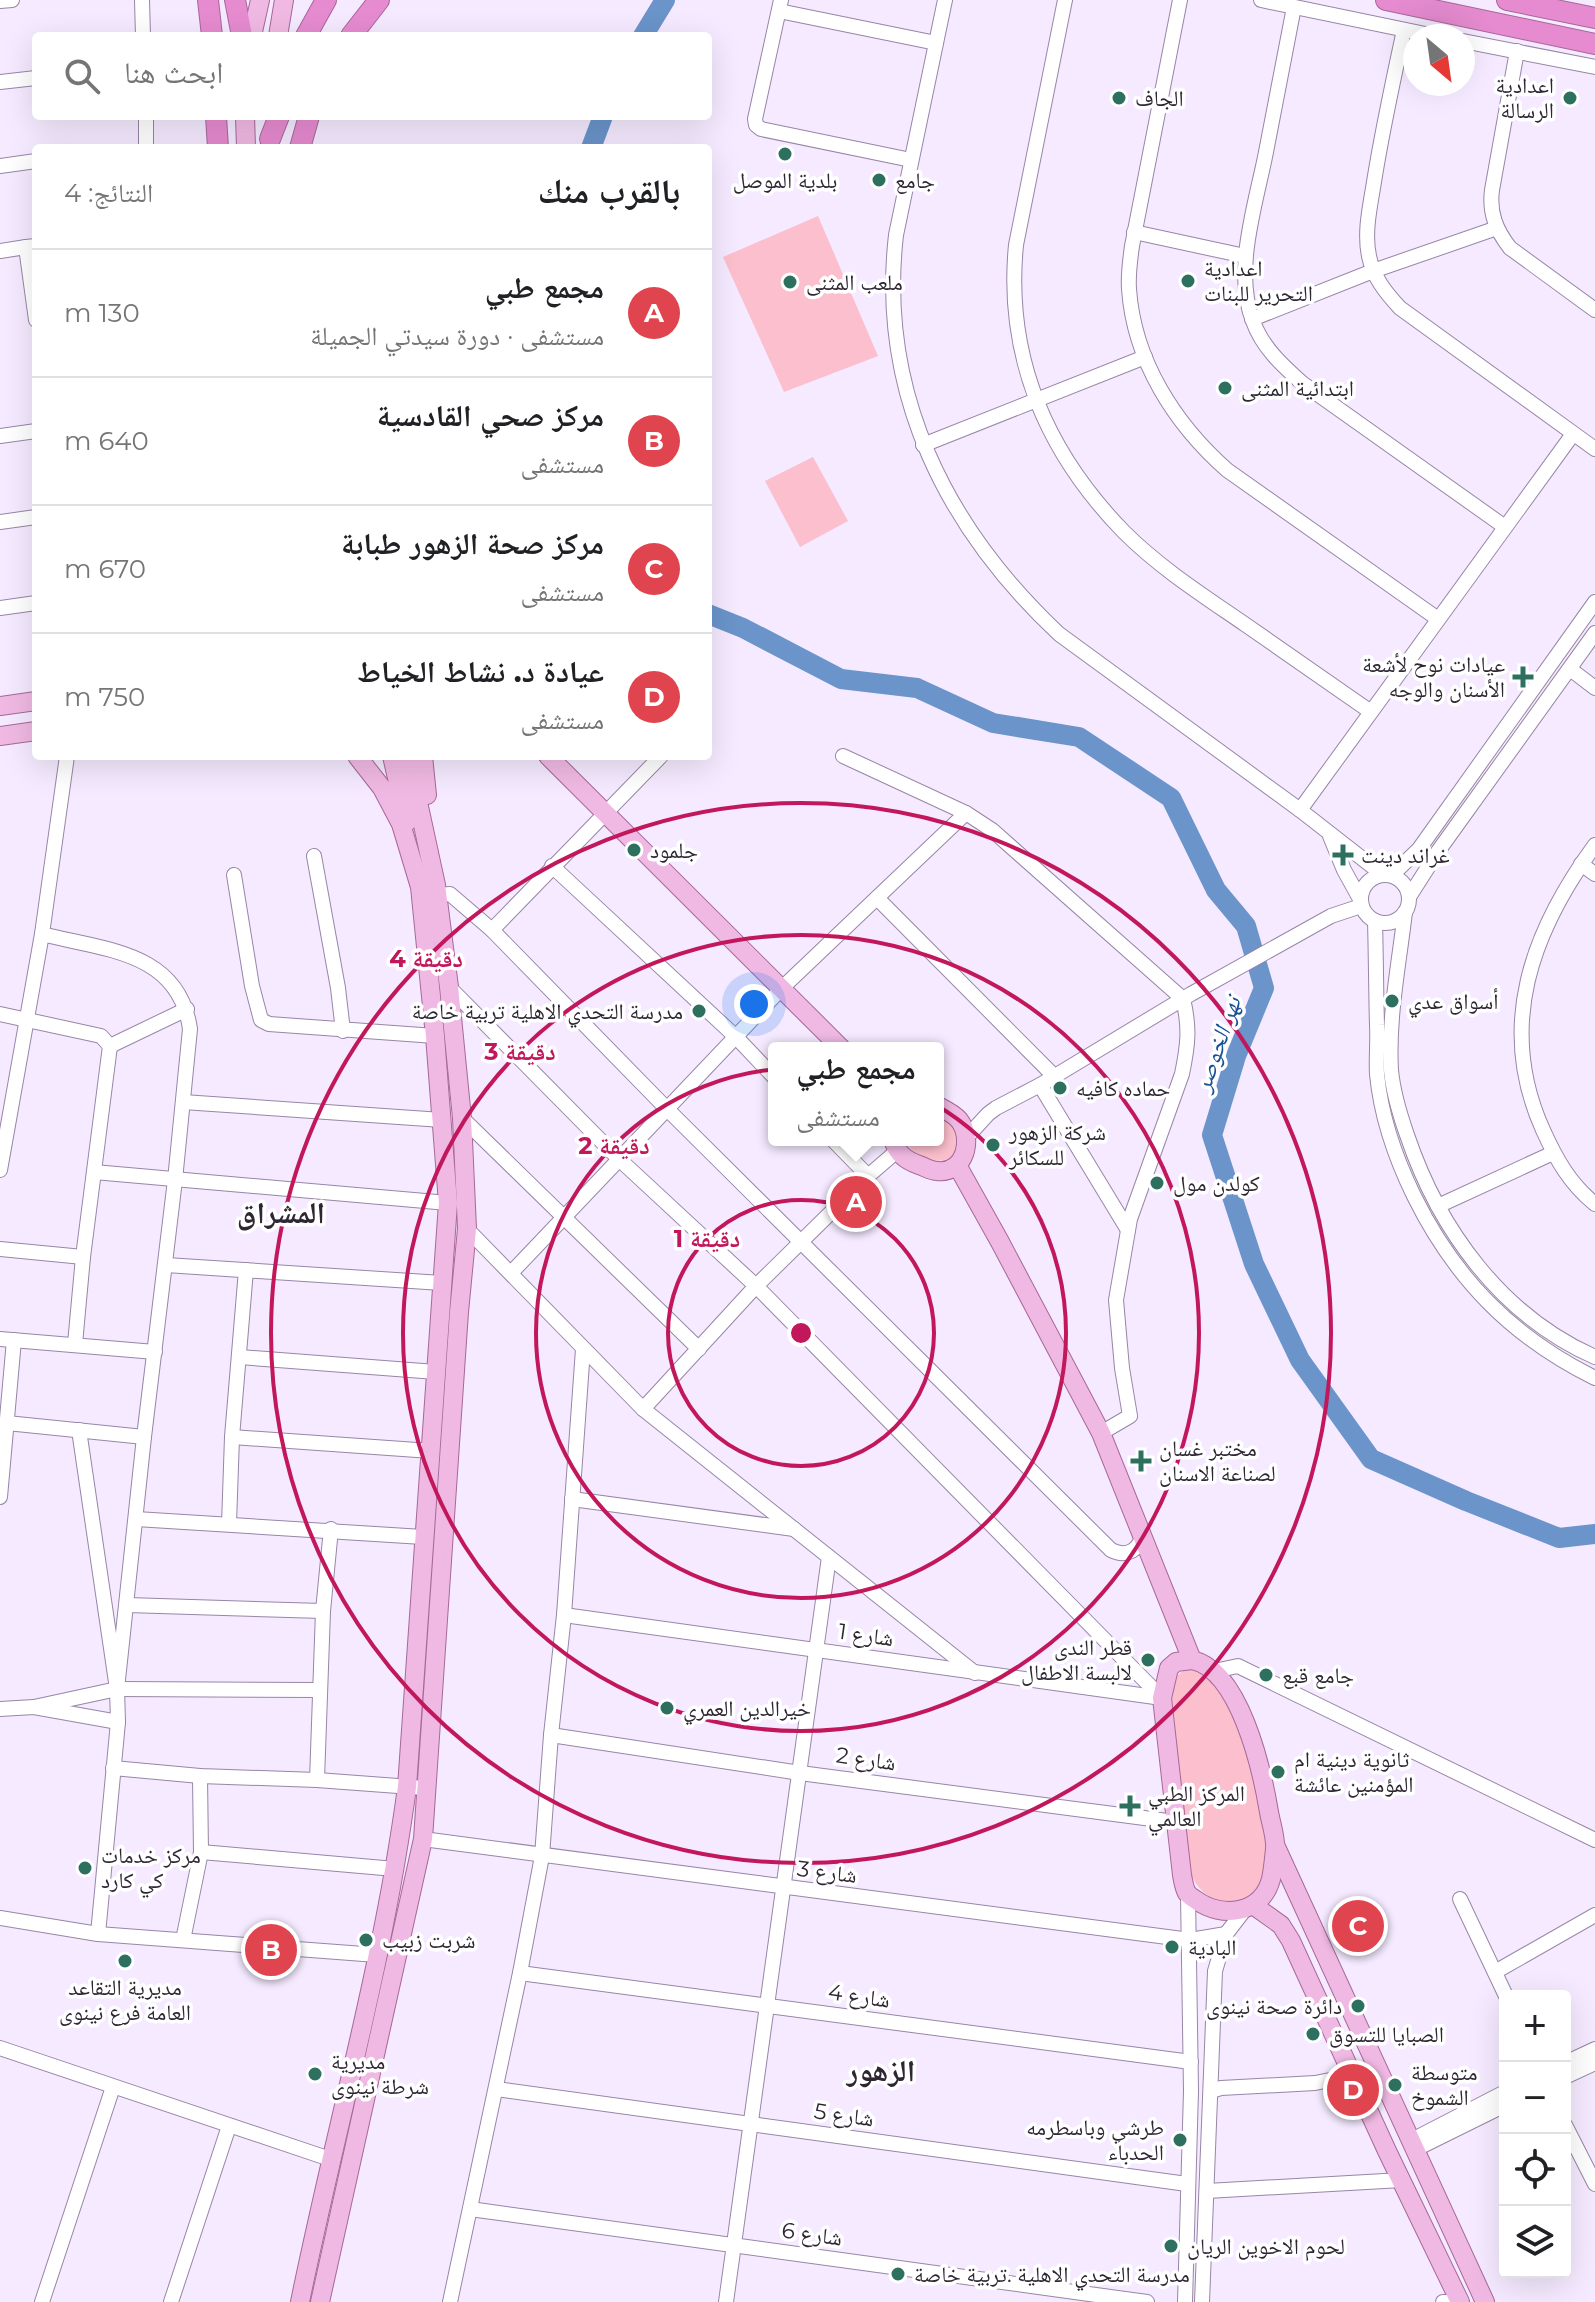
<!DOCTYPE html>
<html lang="ar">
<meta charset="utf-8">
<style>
:root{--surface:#fff;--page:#f2f2f2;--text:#202124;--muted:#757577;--line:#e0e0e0;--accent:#2e7060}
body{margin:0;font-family:Montserrat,"Noto Naskh Arabic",sans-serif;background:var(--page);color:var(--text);direction:rtl}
.controls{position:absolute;right:24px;bottom:24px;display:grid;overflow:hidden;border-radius:8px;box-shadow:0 8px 32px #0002}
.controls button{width:72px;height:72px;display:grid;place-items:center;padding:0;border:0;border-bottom:2px solid var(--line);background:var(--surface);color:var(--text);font:40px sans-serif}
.compass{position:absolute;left:1403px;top:24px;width:72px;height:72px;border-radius:50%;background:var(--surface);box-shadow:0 8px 32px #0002;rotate:151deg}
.you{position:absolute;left:754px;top:1004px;width:28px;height:28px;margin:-20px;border:6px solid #fff;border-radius:50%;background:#1a73e8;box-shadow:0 0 0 12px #1a73e833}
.badge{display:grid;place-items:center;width:52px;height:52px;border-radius:50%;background:var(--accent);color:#fff;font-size:26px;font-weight:700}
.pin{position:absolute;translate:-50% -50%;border:4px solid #fff;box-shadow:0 2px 8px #0006}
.popup{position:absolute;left:768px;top:1042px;width:176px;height:104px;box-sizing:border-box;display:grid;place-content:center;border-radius:8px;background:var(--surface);filter:drop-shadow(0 2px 6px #0005);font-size:26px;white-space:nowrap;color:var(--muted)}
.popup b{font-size:30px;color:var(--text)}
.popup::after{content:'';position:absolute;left:50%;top:100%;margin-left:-16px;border:16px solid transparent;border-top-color:var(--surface)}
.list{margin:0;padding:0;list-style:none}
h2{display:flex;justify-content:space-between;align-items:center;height:104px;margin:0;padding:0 32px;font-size:34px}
h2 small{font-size:26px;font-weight:400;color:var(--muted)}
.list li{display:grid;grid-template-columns:52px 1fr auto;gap:24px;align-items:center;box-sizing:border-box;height:128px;padding:0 32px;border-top:2px solid var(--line)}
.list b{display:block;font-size:30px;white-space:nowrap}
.list p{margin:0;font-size:26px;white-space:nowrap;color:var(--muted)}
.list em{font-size:26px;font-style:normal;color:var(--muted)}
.icon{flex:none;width:44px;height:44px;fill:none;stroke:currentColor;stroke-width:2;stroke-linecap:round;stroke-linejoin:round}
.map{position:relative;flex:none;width:1595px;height:2302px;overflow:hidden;direction:ltr}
.search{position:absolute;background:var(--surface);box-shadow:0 8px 32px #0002;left:32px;top:32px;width:680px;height:88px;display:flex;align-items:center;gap:20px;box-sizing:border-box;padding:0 28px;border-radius:8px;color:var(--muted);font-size:30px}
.panel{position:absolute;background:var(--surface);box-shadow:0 8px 32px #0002;left:32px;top:144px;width:680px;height:616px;border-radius:8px;direction:rtl}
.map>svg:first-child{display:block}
.green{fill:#fcbfcd}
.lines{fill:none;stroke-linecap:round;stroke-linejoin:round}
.river{stroke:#6a94ca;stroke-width:20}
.minor-casing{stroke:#9786a5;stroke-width:16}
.major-casing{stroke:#a66899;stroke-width:20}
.highway-casing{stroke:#a66899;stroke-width:22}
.minor{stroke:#fff;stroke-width:14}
.major{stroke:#f0b9e3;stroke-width:18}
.highway{stroke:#e68bd0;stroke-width:20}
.ring{fill:none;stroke:#c2185b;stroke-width:4}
.poi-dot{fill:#2e7060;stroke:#fff;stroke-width:3}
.labels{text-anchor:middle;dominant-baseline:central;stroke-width:7;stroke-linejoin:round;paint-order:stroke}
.poi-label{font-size:22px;fill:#2e2733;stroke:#fff;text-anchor:start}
.street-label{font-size:22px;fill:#2e2733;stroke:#fff}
.water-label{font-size:24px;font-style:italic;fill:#195194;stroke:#fff}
.district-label{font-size:30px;font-weight:bold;fill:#2e2733;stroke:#fff}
.centre{fill:#c2185b;stroke:#fff;stroke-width:4}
.ring-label{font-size:24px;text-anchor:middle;font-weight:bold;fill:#c2185b;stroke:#fff;stroke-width:7;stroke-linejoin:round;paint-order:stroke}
</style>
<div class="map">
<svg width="1595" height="2302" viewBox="0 0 1595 2302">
<rect width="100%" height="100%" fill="#f5eaff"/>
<g class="green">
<path d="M818,216l60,140 -94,36 -61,-135z"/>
<path d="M813,457l35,64 -48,26 -35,-66z"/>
<path d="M938,1114l23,17 -5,25c-24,10 -38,5 -52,-16h34z"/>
<path d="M1189,1669c48,14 65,105 72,148 3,16 9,34 6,49 -5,24 -14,29 -33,40 -24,-8 -32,-10 -44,-33l-21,-176c4,-13 6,-25 20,-28z"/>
</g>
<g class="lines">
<g class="river">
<path d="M643,36l22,-36"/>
<path d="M591,148l12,-32"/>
<path d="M708,614l35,14 98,51 76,9 76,35 86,14 92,61 45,92 30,36 18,62 -28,68 -24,79 42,129 46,96 71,99 95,42 93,37 36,-4"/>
</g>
<g class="minor-casing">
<g id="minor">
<path d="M142,0l1,36"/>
<path d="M781,0l-26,119 1,6 5,4 150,31"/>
<path d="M945,0l-49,235c-18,158 50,293 163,399l241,176 82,64"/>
<path d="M1065,0l-49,245c-11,112 31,208 108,287 36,36 80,64 122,93 41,29 83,58 125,87"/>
<path d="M1180,0l-48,246c-2,14 -4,29 -3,43 5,72 46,135 98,181l211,149"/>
<path d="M1261,0l174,36"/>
<path d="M0,1l12,-1"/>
<path d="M1294,7c-9,48 -19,97 -28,145 -10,52 -33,118 -13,169 9,26 29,44 49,62l203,144"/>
<path d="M779,11l157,32"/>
<path d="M1404,30c-11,51 -22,101 -30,152 -4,25 -10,50 -5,74 4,21 17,37 31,52l195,141"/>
<path d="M1463,41l132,26"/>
<path d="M1517,51l-25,139c-3,23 4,40 18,58l85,62"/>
<path d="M0,82l36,-4"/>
<path d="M146,116v32"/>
<path d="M0,166l36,-5"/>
<path d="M1134,232l111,24"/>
<path d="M36,246l-10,1 10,73"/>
<path d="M0,251l26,-4"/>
<path d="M1252,319l121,-48 124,-43"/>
<path d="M0,436l36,-5"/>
<path d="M923,445l222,-88"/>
<path d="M0,522l36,-5"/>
<path d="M0,608l36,-5"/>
<path d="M1570,669l25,19"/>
<path d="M843,756l123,57 26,17 191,169c7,29 5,46 -1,75l-52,145 -14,81 6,68 8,48 -29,17"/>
<path d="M1300,810l273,-376"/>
<path d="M1330,836l14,34 16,29"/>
<path d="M1595,845c-63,86 -99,181 -52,285 13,29 27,54 52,74"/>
<path d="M314,856l24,132 5,43"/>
<path d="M1581,864l14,10"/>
<path d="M552,866l184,171 38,40"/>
<circle cx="1385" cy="899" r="24"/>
<path d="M234,875l18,111 9,34 8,4 166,12"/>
<path d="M1392,875l27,-26 176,-247"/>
<path d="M437,895l13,-1 42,36 175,179 444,441c16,8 29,0 32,-17"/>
<path d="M1409,897l30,-47 156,-217"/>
<path d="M877,898l177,178"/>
<path d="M1405,912c-6,52 -17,106 -14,158 2,22 9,45 16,65 32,95 95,181 188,222"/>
<path d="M1375,921c1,35 1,70 2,104 1,16 -1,33 0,49 4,43 18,83 37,122 41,83 98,141 181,182"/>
<path d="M492,930l169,-174"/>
<path d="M42,934c62,16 137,17 148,95l-15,151 -31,257 -27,252 1,33 -20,212"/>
<path d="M449,987l170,172 137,127 406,412"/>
<path d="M0,1014l101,22 9,10 -27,211 -8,87"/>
<path d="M110,1046l77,-37"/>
<path d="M1040,1085l88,145"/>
<path d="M183,1102l259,18"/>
<path d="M462,1118l237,231"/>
<path d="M966,1138l22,-24 8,-6 44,-23 151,-91 140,-78 30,-10"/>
<path d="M833,1140l35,36"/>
<path d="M0,1170l42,-236 25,-178"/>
<path d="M94,1172l354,31"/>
<path d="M1438,1206l115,-53"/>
<path d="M467,1229l176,180 332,264"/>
<path d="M0,1249l83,8"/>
<path d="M166,1265l276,18"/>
<path d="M511,1273l271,-285 184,-175"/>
<path d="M0,1339l155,13"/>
<path d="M239,1357l197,15"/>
<path d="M643,1409l113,-123 112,-110 29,-25"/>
<path d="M7,1423l137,14"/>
<path d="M232,1437l199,14"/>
<path d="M0,1497l14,-157"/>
<path d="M572,1499l222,30"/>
<path d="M136,1519l287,18"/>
<path d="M229,1524l3,-87 14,-167"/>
<path d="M127,1605l196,6"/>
<path d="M564,1615l598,83"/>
<path d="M1214,1671l24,-5 357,174"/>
<path d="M117,1689l202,1"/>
<path d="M34,1707l83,-18 -38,-259"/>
<path d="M0,1709l34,-2 84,15"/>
<path d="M551,1735l249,38 375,49"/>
<path d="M113,1768l87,8 117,4 108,8"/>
<path d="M317,1780l6,-169 8,-82"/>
<path d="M423,1839l767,101 36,-6"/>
<path d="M201,1852l194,17"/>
<path d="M1460,1899l46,97"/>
<path d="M0,1918l98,16 279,21"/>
<path d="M183,1940l18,-88 -1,-76"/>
<path d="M1495,1972l100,-57"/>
<path d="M520,1973l671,89"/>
<path d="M0,2048l333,112"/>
<path d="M1565,2063l30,-14"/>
<path d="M1565,2077l30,-14"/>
<path d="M496,2089l691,95"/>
<path d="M1211,2091l10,-3 94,-5 20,-4 15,-11"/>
<path d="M1565,2125l30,59"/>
<path d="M1410,2141l95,-49"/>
<path d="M1414,2150l91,-45"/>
<path d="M1207,2191l195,-11"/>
<path d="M470,2209l677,93"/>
<path d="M42,2302l71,-215"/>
<path d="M171,2302l58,-176"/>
<path d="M450,2302l70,-329 22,-117 9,-121 13,-120 19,-266"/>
<path d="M726,2302l103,-745"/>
<path d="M1185,2302l6,-211 -3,-197"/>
<path d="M1202,2302l13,-331 11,-37 20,-26"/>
<path d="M1443,2302h17"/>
</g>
</g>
<g class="major-casing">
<g id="major">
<path d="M252,36l8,-36"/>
<path d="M278,36l6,-36"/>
<path d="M245,116l1,32"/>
<path d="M0,706l36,-5"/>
<path d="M0,736l36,-5"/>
<path d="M392,756l15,66"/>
<path d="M423,756l4,39"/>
<path d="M548,756l293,292"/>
<path d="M893,1140c5,14 12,20 26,25 6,2 12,6 18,6 28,3 37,-32 22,-51 -5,-6 -13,-10 -21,-14"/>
<path d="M957,1165l43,77 101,191 91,227"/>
<path d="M1192,1660c48,10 70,110 77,152 2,12 7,25 6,37 -1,9 -2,21 -4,30 -9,35 -49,40 -75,21 -2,-1 -7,-5 -9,-7 -3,-5 -4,-13 -5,-18l-20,-177 7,-30 7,-6z"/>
<path d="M1276,1847l209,455"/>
<path d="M1253,1905l28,20 10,16 96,210 73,151"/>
<path d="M300,2302c35,-172 84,-341 107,-515l41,-584 -13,-167 -15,-149 -19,-63 -19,-36 -25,-32"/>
<path d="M320,2302l103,-463 36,-527 8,-83 -5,-111 -13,-131 -13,-102 -28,-129"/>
</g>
</g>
<g class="highway-casing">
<g id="highway">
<path d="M208,0l4,36"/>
<path d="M235,0l7,36"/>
<path d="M1386,0l209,44"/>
<path d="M1507,0l88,18"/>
<path d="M306,36l20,-36"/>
<path d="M351,36l28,-36"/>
<path d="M216,116l2,32"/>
<path d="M270,139l9,-23"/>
<path d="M300,148l9,-32"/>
</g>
</g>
<use href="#minor" class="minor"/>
<use href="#major" class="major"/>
<use href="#highway" class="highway"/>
</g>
<g class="ring">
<circle cx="801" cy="1333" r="133"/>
<circle cx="801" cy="1333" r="265"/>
<circle cx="801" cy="1333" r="398"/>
<circle cx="801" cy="1333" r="530"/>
</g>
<g class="poi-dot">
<circle cx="1119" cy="98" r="8"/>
<circle cx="1570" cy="98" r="8"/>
<circle cx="785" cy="154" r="8"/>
<circle cx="879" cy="180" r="8"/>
<circle cx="1188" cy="281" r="8"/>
<circle cx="790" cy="282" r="8"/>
<circle cx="1225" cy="388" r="8"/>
<path d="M1519 665h8v8h8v8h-8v8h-8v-8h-8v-8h8z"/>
<circle cx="634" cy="850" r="8"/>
<path d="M1339 843h8v8h8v8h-8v8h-8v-8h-8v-8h8z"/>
<circle cx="1392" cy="1001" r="8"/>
<circle cx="699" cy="1011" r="8"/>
<circle cx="1060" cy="1088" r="8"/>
<circle cx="993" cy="1145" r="8"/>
<circle cx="1157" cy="1183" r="8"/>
<path d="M1137 1449h8v8h8v8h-8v8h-8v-8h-8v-8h8z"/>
<circle cx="1148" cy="1660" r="8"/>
<circle cx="1266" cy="1675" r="8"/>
<circle cx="667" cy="1708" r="8"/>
<circle cx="1278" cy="1772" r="8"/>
<path d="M1126 1794h8v8h8v8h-8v8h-8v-8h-8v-8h8z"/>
<circle cx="85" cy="1868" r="8"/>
<circle cx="366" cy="1940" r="8"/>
<circle cx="1172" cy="1947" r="8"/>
<circle cx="125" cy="1961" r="8"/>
<circle cx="1358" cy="2006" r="8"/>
<circle cx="1313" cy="2034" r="8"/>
<circle cx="315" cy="2074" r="8"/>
<circle cx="1395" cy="2085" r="8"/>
<circle cx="1180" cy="2140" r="8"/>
<circle cx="1171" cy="2246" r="8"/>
<circle cx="898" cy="2274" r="8"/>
</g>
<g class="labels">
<g class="poi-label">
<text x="1554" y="85" text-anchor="end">اعدادية<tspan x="1554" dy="25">الرسالة</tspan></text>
<text x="1135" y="98">الجاف</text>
<text x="785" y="180" text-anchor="middle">بلدية الموصل</text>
<text x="895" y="180">جامع</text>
<text x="1204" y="268">اعدادية<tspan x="1204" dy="25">التحرير للبنات</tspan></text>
<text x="806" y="282">ملعب المثنى</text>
<text x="1241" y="388">ابتدائية المثنى</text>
<text x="1505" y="664" text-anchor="end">عيادات نوح لأشعة<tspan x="1505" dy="25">الأسنان والوجه</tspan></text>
<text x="650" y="850">جلمود</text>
<text x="1361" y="855">غراند دينت</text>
<text x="1408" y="1001">أسواق عدي</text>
<text x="683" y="1011" text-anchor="end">مدرسة التحدي الاهلية تربية خاصة</text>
<text x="1076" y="1088">حماده كافيه</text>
<text x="1009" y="1132">شركة الزهور<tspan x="1009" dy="25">للسكائر</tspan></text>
<text x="1173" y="1183">كولدن مول</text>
<text x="1159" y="1448">مختبر غسان<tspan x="1159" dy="25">لصناعة الاسنان</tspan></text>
<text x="1132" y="1647" text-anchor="end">قطر الندى<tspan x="1132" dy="25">لالبسة الاطفال</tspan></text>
<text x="1282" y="1675">جامع قبع</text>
<text x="683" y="1708">خيرالدين العمري</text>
<text x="1294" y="1759">ثانوية دينية ام<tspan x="1294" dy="25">المؤمنين عائشة</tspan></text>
<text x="1148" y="1793">المركز الطبي<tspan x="1148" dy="25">العالمي</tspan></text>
<text x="101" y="1855">مركز خدمات<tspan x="101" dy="25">كي كارد</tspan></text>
<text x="382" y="1940">شربت زبيب</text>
<text x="1188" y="1947">البادية</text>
<text x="125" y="1987" text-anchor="middle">مديرية التقاعد<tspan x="125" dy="25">العامة فرع نينوى</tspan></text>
<text x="1342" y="2006" text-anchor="end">دائرة صحة نينوى</text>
<text x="1329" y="2034">الصبايا للتسوق</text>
<text x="331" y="2061">مديرية<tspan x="331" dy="25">شرطة نينوى</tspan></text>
<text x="1411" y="2072">متوسطة<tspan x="1411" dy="25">الشموخ</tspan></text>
<text x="1164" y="2127" text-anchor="end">طرشي وباسطرمه<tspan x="1164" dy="25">الحدباء</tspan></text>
<text x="1187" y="2246">لحوم الاخوين الريان</text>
<text x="914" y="2274">مدرسة التحدي الاهلية .تربية خاصة</text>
</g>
<g class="street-label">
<text transform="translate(866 1635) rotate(8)">شارع 1</text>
<text transform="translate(866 1759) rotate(8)">شارع 2</text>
<text transform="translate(827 1872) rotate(7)">شارع 3</text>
<text transform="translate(859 1996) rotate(8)">شارع 4</text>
<text transform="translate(844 2115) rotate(8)">شارع 5</text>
<text transform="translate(812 2234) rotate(8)">شارع 6</text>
</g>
<g class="water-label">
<text transform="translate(1217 1044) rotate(-71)">نهر الخوصر</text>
</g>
<g class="district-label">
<text x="281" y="1212">المشراق</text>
<text x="881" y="2070">الزهور</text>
</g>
</g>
<circle cx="801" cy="1333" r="12" class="centre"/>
<g class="ring-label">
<text x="426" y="967">4 دقيقة</text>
<text x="520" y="1060">3 دقيقة</text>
<text x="614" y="1154">2 دقيقة</text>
<text x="707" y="1247">1 دقيقة</text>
</g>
</svg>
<div class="controls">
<button>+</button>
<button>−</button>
<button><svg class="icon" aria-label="locate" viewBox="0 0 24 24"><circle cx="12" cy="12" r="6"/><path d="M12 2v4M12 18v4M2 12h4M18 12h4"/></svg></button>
<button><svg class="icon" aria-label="layers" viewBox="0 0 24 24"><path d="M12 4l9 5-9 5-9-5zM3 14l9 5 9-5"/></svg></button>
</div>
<svg class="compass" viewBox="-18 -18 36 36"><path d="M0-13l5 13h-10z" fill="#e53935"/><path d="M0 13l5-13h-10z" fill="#757577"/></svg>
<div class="you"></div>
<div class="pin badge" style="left:856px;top:1202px;background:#e0444e">A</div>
<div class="popup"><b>مجمع طبي</b>مستشفى</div>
<div class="pin badge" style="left:271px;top:1950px;background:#e0444e">B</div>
<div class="pin badge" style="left:1358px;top:1926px;background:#e0444e">C</div>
<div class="pin badge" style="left:1353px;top:2090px;background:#e0444e">D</div>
<div class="search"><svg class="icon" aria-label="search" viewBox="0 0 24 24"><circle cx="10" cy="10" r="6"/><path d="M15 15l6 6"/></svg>ابحث هنا</div>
<section class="panel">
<h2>بالقرب منك<small>النتائج: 4</small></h2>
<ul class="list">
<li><span class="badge" style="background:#e0444e">A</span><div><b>مجمع طبي</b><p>مستشفى · دورة سيدتي الجميلة</p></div><em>130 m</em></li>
<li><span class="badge" style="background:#e0444e">B</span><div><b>مركز صحي القادسية</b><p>مستشفى</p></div><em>640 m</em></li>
<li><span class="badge" style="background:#e0444e">C</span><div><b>مركز صحة الزهور طبابة</b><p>مستشفى</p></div><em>670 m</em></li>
<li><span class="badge" style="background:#e0444e">D</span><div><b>عيادة د. نشاط الخياط</b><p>مستشفى</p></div><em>750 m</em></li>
</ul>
</section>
</div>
